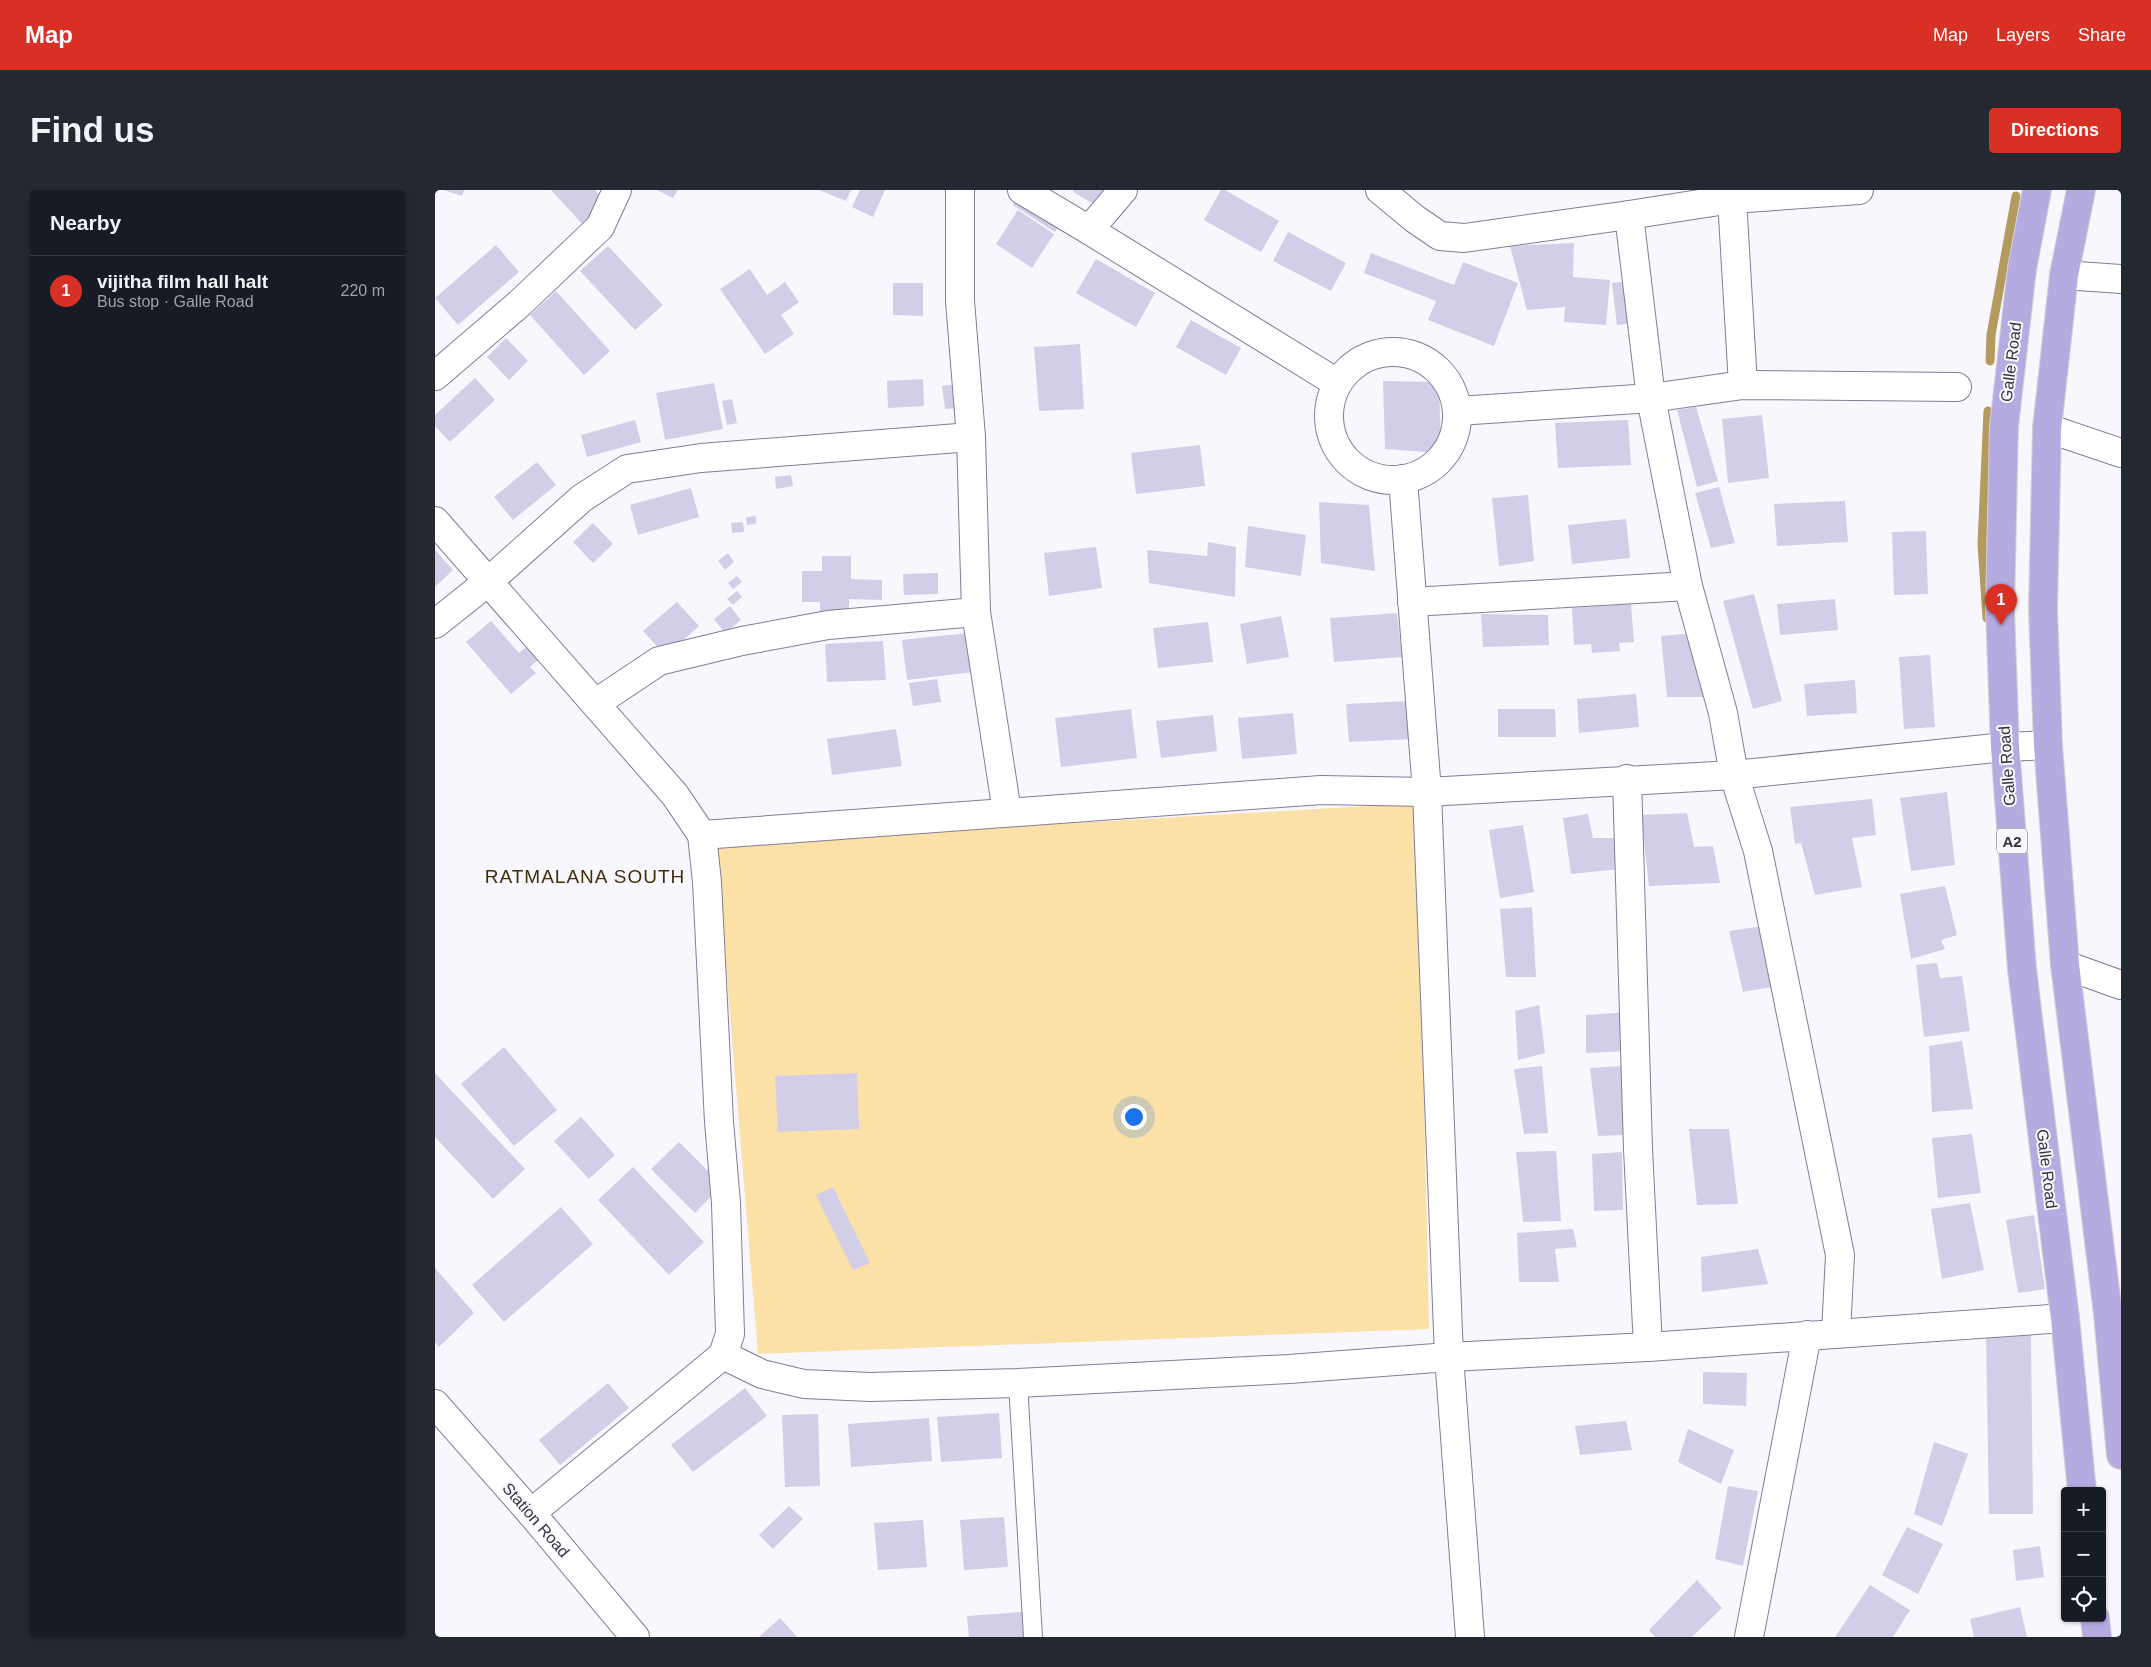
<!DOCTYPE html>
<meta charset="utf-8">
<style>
:root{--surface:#171b24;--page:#242831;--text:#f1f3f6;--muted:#9ea1a6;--line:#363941;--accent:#d93025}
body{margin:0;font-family:Helvetica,sans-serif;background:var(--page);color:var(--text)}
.controls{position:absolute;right:15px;bottom:15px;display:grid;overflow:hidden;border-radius:5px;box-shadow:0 1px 4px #0004}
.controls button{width:45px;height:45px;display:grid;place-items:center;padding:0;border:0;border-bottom:1px solid var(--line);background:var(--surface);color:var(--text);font:25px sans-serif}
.you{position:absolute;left:698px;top:926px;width:18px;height:18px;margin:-12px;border:4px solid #fff;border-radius:50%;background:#1a73e8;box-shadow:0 0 0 8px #1a73e833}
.badge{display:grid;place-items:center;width:32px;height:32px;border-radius:50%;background:var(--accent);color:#fff;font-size:16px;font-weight:700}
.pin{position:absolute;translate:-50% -41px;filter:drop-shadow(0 1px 2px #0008)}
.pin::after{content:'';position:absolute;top:26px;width:18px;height:15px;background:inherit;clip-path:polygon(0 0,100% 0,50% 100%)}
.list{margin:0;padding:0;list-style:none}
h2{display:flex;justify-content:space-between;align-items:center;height:65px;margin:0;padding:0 20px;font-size:21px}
h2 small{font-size:16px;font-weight:400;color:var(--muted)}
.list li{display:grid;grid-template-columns:32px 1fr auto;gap:15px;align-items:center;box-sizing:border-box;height:70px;padding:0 20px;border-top:1px solid var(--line)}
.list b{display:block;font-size:19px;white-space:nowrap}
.list p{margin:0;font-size:16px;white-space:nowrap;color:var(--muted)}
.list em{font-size:16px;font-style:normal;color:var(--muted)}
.icon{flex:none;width:28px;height:28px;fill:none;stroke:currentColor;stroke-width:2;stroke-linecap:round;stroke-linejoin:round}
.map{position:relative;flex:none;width:1686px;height:1447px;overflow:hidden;border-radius:5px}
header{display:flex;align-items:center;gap:30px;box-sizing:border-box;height:70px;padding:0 25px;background:var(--accent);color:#fff}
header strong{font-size:24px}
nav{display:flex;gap:28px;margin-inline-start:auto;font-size:18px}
.intro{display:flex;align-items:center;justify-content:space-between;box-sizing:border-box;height:120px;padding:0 30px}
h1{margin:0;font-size:35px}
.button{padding:12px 22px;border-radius:5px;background:var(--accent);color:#fff;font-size:18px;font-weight:700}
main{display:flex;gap:30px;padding:0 30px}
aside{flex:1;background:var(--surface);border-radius:5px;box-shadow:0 1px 4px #0004}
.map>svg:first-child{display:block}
.green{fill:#fbe0a8}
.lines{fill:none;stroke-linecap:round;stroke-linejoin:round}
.stream{stroke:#b59a60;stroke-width:9}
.building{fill:#d2cee8}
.service-casing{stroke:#817d95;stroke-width:20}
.minor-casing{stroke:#817d95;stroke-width:30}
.tertiary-casing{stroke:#817d95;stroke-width:30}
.trunk-casing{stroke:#d2d2d4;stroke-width:30}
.service{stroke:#fff;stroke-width:18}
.minor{stroke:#fff;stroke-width:28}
.tertiary{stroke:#fff;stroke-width:28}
.trunk{stroke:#b6abe0;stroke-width:28}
.labels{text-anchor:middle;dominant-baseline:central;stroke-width:4;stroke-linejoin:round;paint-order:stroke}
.shield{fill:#f8f7fd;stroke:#6e6c75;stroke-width:1}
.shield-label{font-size:15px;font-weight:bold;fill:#33313b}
.street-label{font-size:16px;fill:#33313b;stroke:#f8f7fd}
.quarter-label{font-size:19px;letter-spacing:1px;fill:#402f06;stroke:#f8f7fd}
</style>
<header>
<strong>Map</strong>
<nav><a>Map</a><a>Layers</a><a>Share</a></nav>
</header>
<div class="intro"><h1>Find us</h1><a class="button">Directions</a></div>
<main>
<aside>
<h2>Nearby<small></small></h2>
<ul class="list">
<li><span class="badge">1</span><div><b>vijitha film hall halt</b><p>Bus stop · Galle Road</p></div><em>220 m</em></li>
</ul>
</aside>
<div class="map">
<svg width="1686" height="1447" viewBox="0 0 1686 1447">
<rect width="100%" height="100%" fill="#f8f7fd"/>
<path class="green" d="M983,613l11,526 -671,25 -42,-510z"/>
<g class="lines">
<g class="stream">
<path d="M1555,171l1,-26 25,-139"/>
<path d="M1552,428l-5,-74 6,-133"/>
</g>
</g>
<g class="building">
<path d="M8,0h21l-2,6z"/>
<path d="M116,0h44l13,15 -24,21z"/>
<path d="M222,0h21l-5,8z"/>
<path d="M384,0h32l-5,11z"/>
<path d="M425,0h25l-12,27 -21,-10z"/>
<path d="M639,0h42l-12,20 -31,-18z"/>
<path d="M786,0h4l54,31 -18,31 -57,-32z"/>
<path d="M587,2l41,27 -8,13 -42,-27z"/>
<path d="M583,20l36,24 -22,34 -36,-24z"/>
<path d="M853,42l58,31 -15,28 -58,-30z"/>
<path d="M1139,53l-1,34 37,3 -4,45 -42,-3 1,-15 -38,3 -17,-64z"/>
<path d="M61,55l23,27 -61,53 -23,-27z"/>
<path d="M173,56l55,59 -28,25 -55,-59z"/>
<path d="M936,63l83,32 9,-23 55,21 -24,63 -66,-26 8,-19 -72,-28z"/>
<path d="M661,69l59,34 -19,34 -60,-34z"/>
<path d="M315,79l17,26 18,-13 14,20 -18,13 13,19 -29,20 -45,-65z"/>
<path d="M1196,91l5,42 -19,2 -5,-42z"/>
<path d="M458,93h30v33l-30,-1z"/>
<path d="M121,101l54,60 -26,24 -54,-60z"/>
<path d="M756,130l50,28 -15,27 -50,-28z"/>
<path d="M71,148l22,23 -19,19 -22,-23z"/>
<path d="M645,154l4,65 -45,2 -5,-64z"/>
<path d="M40,188l20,22 -45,42 -15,-16v-11z"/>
<path d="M488,189l1,27 -36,2 -1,-27z"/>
<path d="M948,191l56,1 2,71 -56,-4z"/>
<path d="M279,193l9,46 -58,11 -9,-47z"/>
<path d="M523,194l3,24 -16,1 -3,-23z"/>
<path d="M297,209l5,24 -10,2 -5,-24z"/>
<path d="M1261,217l22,74 -21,6 -20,-77z"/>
<path d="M1327,225l7,63 -41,5 -6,-64z"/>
<path d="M200,230l6,22 -54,15 -6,-22z"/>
<path d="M1193,230l3,45 -73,3 -3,-45z"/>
<path d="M765,255l5,41 -69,8 -5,-41z"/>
<path d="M102,272l19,23 -43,35 -19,-23z"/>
<path d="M356,285l2,11 -17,3 -1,-12z"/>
<path d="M1284,297l16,56 -24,5 -16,-55z"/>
<path d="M256,298l8,29 -61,18 -8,-30z"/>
<path d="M1093,305l6,66 -35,5 -7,-68z"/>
<path d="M1410,311l3,41 -71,4 -3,-42z"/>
<path d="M884,312l50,3 6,66 -54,-8z"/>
<path d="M321,326v8l-9,1 -1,-8z"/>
<path d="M1191,329l4,39 -58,6 -4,-39z"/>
<path d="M308,332l1,10 -12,1 -1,-10z"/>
<path d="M158,333l20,21 -20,19 -20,-21z"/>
<path d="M813,336l58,9 -5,41 -56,-9z"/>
<path d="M1491,341l2,63 -34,1 -2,-63z"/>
<path d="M773,352l28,5 -1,50 -86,-14 -2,-33 60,6z"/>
<path d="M661,357l6,41 -53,8 -5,-43z"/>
<path d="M0,360l18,20 -18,17z"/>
<path d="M293,363l6,9 -9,8 -7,-9z"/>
<path d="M387,366h29v23l31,1v20l-33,-1v15h-29v-12h-18v-31h20z"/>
<path d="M503,383v21l-34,1 -1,-21z"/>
<path d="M302,386l5,6 -9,7 -5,-6z"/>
<path d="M302,401l5,6 -9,8 -6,-6z"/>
<path d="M1319,404l28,107 -29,8 -30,-108z"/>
<path d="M1400,409l3,31 -58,5 -3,-31z"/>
<path d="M242,412l22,24 -33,30 -23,-25z"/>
<path d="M1196,414l3,38 -15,1 1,8 -28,2 -1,-9 -17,1 -2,-37z"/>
<path d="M295,416l11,14 -16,13 -11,-14z"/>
<path d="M962,423l5,44 -68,5 -4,-44z"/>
<path d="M1046,424l67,1 1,30 -66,2z"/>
<path d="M846,426l8,41 -42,7 -7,-40z"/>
<path d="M56,431l28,32 15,-13 11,14 -15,13 6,6 -25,21 -45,-52z"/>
<path d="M773,432l5,40 -55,6 -5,-40z"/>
<path d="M533,443l6,39 -67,8 -5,-40z"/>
<path d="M1260,443l13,64h-41l-6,-61z"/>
<path d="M448,451l3,39 -59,2 -2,-38z"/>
<path d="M1495,465l5,72 -31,2 -5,-72z"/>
<path d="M502,489l4,23 -28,4 -4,-23z"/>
<path d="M1420,490l2,33 -50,3 -3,-32z"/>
<path d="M1201,504l3,33 -60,6 -2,-34z"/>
<path d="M976,511l1,38 -63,3 -3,-38z"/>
<path d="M696,519l6,49 -76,9 -6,-49z"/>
<path d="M1063,519h57l1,28h-58z"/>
<path d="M858,523l4,41 -55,5 -4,-41z"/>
<path d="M778,525l4,36 -56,7 -5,-37z"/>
<path d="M461,539l6,37 -70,9 -5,-36z"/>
<path d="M1512,602l8,73 -44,6 -11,-73z"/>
<path d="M1437,609l4,36 -24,3 10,49 -47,8 -14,-52 -6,1 -5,-37z"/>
<path d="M1252,623l7,34 19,-1 7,37 -71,3 -8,-71z"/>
<path d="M1153,624l5,24h27l1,31 -50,5 -8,-56z"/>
<path d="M1088,635l11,67 -34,6 -11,-68z"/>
<path d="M1510,696l12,49 -16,5 4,9 -34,10 -11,-65z"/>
<path d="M1097,717l4,70h-30l-6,-68z"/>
<path d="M1329,736l14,60 -35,6 -14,-61z"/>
<path d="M1502,773l3,15 22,-2 8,55 -46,6 -8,-72z"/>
<path d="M1104,815l6,48 -27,7 -3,-49z"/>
<path d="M1195,822v39l-44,2v-38z"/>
<path d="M1527,851l11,68 -41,3 -3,-66z"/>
<path d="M69,857l53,63 -43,36 -53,-62z"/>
<path d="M1107,876l6,67 -24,1 -10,-65z"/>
<path d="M1187,876l2,69 -26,1 -8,-68z"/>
<path d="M0,883l90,96 -32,30 -58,-62z"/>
<path d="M422,883l2,56 -81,3 -3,-56z"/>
<path d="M146,927l34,38 -26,24 -35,-38z"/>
<path d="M1254,939h40l9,75 -41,1z"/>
<path d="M1537,944l9,59 -43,5 -6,-60z"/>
<path d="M244,952l43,43 -27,28 -44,-44z"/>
<path d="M1121,961l5,70 -38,1 -7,-70z"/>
<path d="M1187,962l1,58 -29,1 -2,-57z"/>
<path d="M198,977l71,75 -35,33 -71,-75z"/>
<path d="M398,997l37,76 -17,7 -37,-75z"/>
<path d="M1535,1013l14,67 -42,9 -11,-70z"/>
<path d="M126,1017l32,37 -89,78 -32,-37z"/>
<path d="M1599,1025l11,74 -27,4 -12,-73z"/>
<path d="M1138,1039l4,18 -22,2 4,33h-40l-2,-49z"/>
<path d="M1323,1059l10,35 -66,8 -1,-35z"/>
<path d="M0,1078l39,45 -35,34 -4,-5z"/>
<path d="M1596,1145l2,179h-44l-3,-178z"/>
<path d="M1268,1182l44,1 -1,33 -43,-2z"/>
<path d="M173,1193l21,25 -69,57 -21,-25z"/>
<path d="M310,1198l22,28 -74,56 -22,-27z"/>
<path d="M564,1223l3,45 -61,4 -4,-45z"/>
<path d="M383,1224l2,72 -35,1 -3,-72z"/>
<path d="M494,1228l3,43 -81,6 -3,-43z"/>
<path d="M1191,1231l6,29 -52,5 -5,-29z"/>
<path d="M1253,1239l46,21 -13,34 -43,-22z"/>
<path d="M1499,1252l34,12 -26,72 -28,-12z"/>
<path d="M1293,1296l30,5 -15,75 -28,-7z"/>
<path d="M354,1316l14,13 -30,30 -14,-14z"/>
<path d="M569,1327l4,50 -44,3 -4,-50z"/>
<path d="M488,1330l4,47 -49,3 -4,-47z"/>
<path d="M1472,1337l36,17 -25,50 -36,-19z"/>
<path d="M1605,1356l4,31 -28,4 -3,-31z"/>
<path d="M1262,1390l25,28 -30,29h-37l-6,-7z"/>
<path d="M1435,1395l40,25 -17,27h-58z"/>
<path d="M1585,1417l7,30h-53l-4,-18z"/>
<path d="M588,1422l2,25h-56l-2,-21z"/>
<path d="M345,1428l17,19h-38z"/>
</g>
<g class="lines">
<g class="service-casing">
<path id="service" d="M583,1193l15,254"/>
</g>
<g class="minor-casing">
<g id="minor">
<path d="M525,0v111l11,136 5,175 31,200"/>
<path d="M587,0l67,40 248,153"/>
<path d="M945,0l35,29 25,17 24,2 165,-23"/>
<path d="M1296,0l1,9 -103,16 22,183 37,188 35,127 11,62 24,76 82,404 -4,78"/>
<path d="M654,40l34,-40"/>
<path d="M1629,85l57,4"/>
<circle cx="958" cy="226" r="64"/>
<path d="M0,186l84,-72 81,-77 17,-37"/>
<path d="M1308,195l-11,-186 127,-9"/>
<path d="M1023,221l193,-13 92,-13 214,2"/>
<path d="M1612,238l74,25"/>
<path d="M968,289l24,313 22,565 21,280"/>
<path d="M0,331l240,274 27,40 5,47 12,240 7,81 4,131 -7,21 -192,158"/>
<path d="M977,412l276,-16"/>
<path d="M0,434l54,-43 93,-83 45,-29 74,-11 270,-21"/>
<path d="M161,513l63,-42 83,-20 86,-16 148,-13"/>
<path d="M1192,589l11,370 10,198"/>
<path d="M267,645l619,-45 106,2 307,-17 271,-28 43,-2"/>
<path d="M1630,775l56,20"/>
<path d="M288,1165l39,19 42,10 66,3 148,-4 271,-14 160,-12 199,-10 417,-29"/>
<path d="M1314,1447l58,-302"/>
</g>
</g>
<g class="tertiary-casing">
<path id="tertiary" d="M0,1214l96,109 104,124"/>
</g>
<g class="trunk-casing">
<g id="trunk">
<path d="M1602,0l-15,79 -18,157 -4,183 5,138 17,222 43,349 17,173"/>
<path d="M1646,0l-17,85 -17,153 -4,181 5,136 17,220 43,349 13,141"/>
<path d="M1660,1428l2,19"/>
</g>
</g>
<use href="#service" class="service"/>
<use href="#minor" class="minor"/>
<use href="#tertiary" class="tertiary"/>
<use href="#trunk" class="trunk"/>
</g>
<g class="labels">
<rect class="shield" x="1562" y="638.5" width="30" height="25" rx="4"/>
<g class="shield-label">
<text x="1577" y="651">A2</text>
</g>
<g class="street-label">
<text transform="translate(1576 172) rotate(-83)">Galle Road</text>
<text transform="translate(1572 576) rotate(-94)">Galle Road</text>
<text transform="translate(1612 979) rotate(83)">Galle Road</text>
<text transform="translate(101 1330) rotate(49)">Station Road</text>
</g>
<g class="quarter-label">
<text x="150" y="686">RATMALANA SOUTH</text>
</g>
</g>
</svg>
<div class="controls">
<button>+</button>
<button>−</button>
<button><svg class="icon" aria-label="locate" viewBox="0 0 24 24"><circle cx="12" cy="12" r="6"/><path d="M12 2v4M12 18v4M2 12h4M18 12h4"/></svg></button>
</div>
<div class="you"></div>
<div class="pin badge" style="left:1566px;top:435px">1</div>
</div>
</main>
